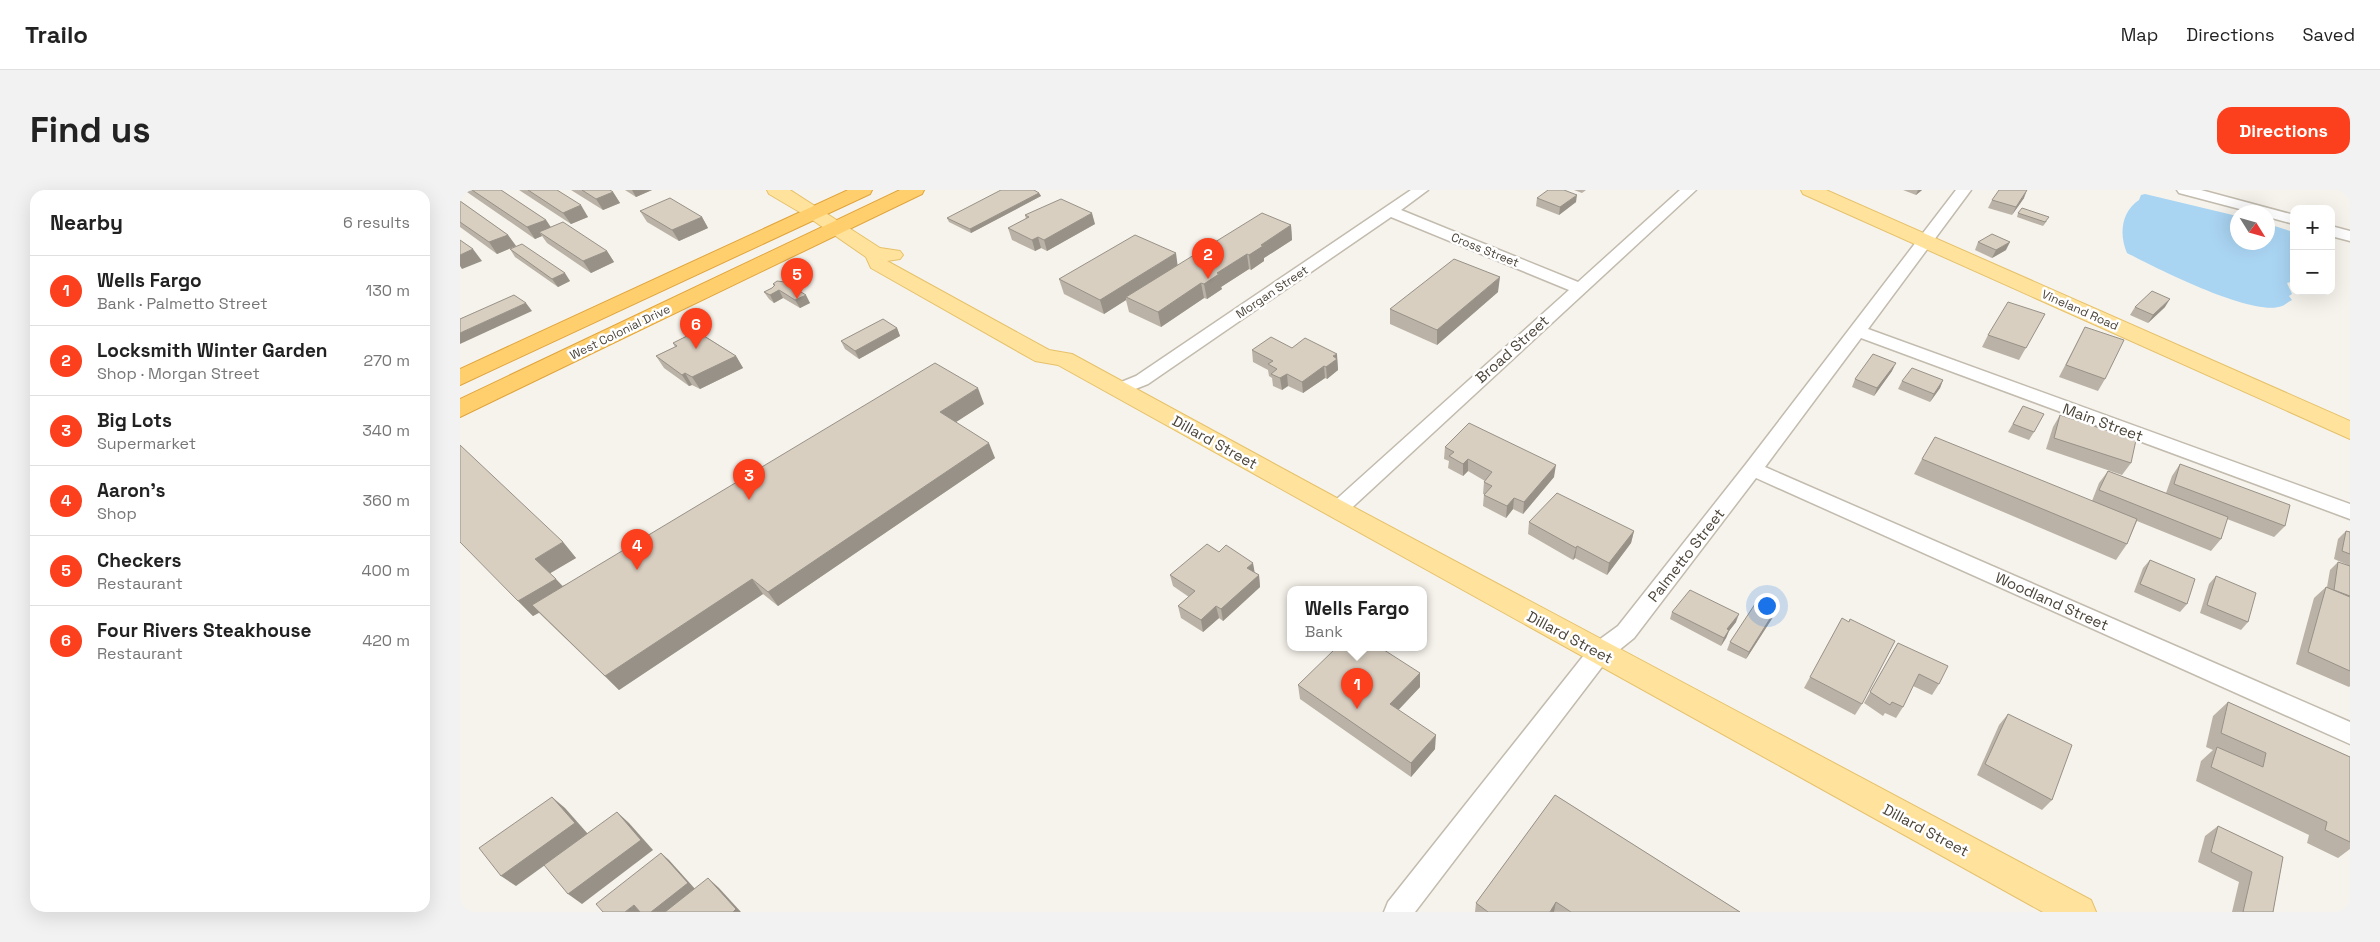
<!DOCTYPE html>
<meta charset="utf-8">
<style>
:root{--surface:#fff;--page:#f2f2f2;--text:#222;--muted:#767676;--line:#e0e0e0;--accent:#fc3f1d}
body{margin:0;font-family:"Space Grotesk",sans-serif;background:var(--page);color:var(--text)}
.controls{position:absolute;right:15px;top:15px;display:grid;overflow:hidden;border-radius:10px;box-shadow:0 5px 20px #0002}
.controls button{width:45px;height:45px;display:grid;place-items:center;padding:0;border:0;border-bottom:1px solid var(--line);background:var(--surface);color:var(--text);font:25px sans-serif}
.compass{position:absolute;left:1770px;top:15px;width:45px;height:45px;border-radius:50%;background:var(--surface);box-shadow:0 5px 20px #0002;rotate:127deg}
.you{position:absolute;left:1306px;top:415px;width:18px;height:18px;margin:-12px;border:4px solid #fff;border-radius:50%;background:#1a73e8;box-shadow:0 0 0 8px #1a73e833}
.badge{display:grid;place-items:center;width:32px;height:32px;border-radius:50%;background:var(--accent);color:#fff;font-size:16px;font-weight:700}
.pin{position:absolute;translate:-50% -41px;filter:drop-shadow(0 1px 2px #0008)}
.pin::after{content:'';position:absolute;top:26px;width:18px;height:15px;background:inherit;clip-path:polygon(0 0,100% 0,50% 100%)}
.popup{position:absolute;left:827px;top:396px;width:140px;height:65px;box-sizing:border-box;display:grid;place-content:center;border-radius:10px;background:var(--surface);filter:drop-shadow(0 1px 4px #0005);font-size:16px;white-space:nowrap;color:var(--muted)}
.popup b{font-size:19px;color:var(--text)}
.popup::after{content:'';position:absolute;left:50%;top:100%;margin-left:-10px;border:10px solid transparent;border-top-color:var(--surface)}
.list{margin:0;padding:0;list-style:none}
h2{display:flex;justify-content:space-between;align-items:center;height:65px;margin:0;padding:0 20px;font-size:21px}
h2 small{font-size:16px;font-weight:400;color:var(--muted)}
.list li{display:grid;grid-template-columns:32px 1fr auto;gap:15px;align-items:center;box-sizing:border-box;height:70px;padding:0 20px;border-top:1px solid var(--line)}
.list b{display:block;font-size:19px;white-space:nowrap}
.list p{margin:0;font-size:16px;white-space:nowrap;color:var(--muted)}
.list em{font-size:16px;font-style:normal;color:var(--muted)}
.map{position:relative;flex:none;width:1890px;height:722px;overflow:hidden;border-radius:15px}
header{display:flex;align-items:center;gap:30px;box-sizing:border-box;height:70px;padding:0 25px;background:var(--surface);border-bottom:1px solid var(--line)}
header strong{font-size:24px}
nav{display:flex;gap:28px;margin-inline-start:auto;font-size:18px}
.intro{display:flex;align-items:center;justify-content:space-between;box-sizing:border-box;height:120px;padding:0 30px}
h1{margin:0;font-size:35px}
.button{padding:12px 22px;border-radius:15px;background:var(--accent);color:#fff;font-size:18px;font-weight:700}
main{display:flex;gap:30px;padding:0 30px}
aside{flex:1;background:var(--surface);border-radius:15px;box-shadow:0 5px 20px #0002}
.map>svg:first-child{display:block}
.water{fill:#a9d4f2}
.lines{fill:none;stroke-linecap:round;stroke-linejoin:round}
.minor-casing{stroke:#c2bbae;stroke-width:3}
.major-casing{stroke:#e6c16a;stroke-width:2}
.highway-casing{stroke:#e0a43c;stroke-width:2}
.minor{fill:#fff;fill-rule:evenodd}
.major{fill:#ffe39c;fill-rule:evenodd}
.highway{fill:#ffcf6e;fill-rule:evenodd}
.wall{fill:#bab2a6}
.shaded-wall{fill:#979187}
.building{fill:#d8cfc1;stroke:#979187}
.labels{text-anchor:middle;dominant-baseline:central;stroke-width:5;stroke-linejoin:round;paint-order:stroke}
.far-street-label{font-size:12px;fill:#4b4439;stroke:#fff}
.street-label{font-size:15px;fill:#4b4439;stroke:#fff}
</style>
<header>
<strong>Trailo</strong>
<nav><a>Map</a><a>Directions</a><a>Saved</a></nav>
</header>
<div class="intro"><h1>Find us</h1><a class="button">Directions</a></div>
<main>
<aside>
<h2>Nearby<small>6 results</small></h2>
<ul class="list">
<li><span class="badge">1</span><div><b>Wells Fargo</b><p>Bank · Palmetto Street</p></div><em>130 m</em></li>
<li><span class="badge">2</span><div><b>Locksmith Winter Garden</b><p>Shop · Morgan Street</p></div><em>270 m</em></li>
<li><span class="badge">3</span><div><b>Big Lots</b><p>Supermarket</p></div><em>340 m</em></li>
<li><span class="badge">4</span><div><b>Aaron's</b><p>Shop</p></div><em>360 m</em></li>
<li><span class="badge">5</span><div><b>Checkers</b><p>Restaurant</p></div><em>400 m</em></li>
<li><span class="badge">6</span><div><b>Four Rivers Steakhouse</b><p>Restaurant</p></div><em>420 m</em></li>
</ul>
</aside>
<div class="map">
<svg width="1890" height="722" viewBox="0 0 1890 722">
<rect width="100%" height="100%" fill="#f6f3ec"/>
<path class="water" d="M1685,4l92,22 1,26h30v-18l22,7v8l4,1v41l-7,2 5,11 -3,2 3,4c-4,2 -7,5 -10,6 -28,12 -128,-39 -155,-53 -8,-18 -6,-41 12,-53l2,-5z"/>
<g class="lines">
<g class="minor-casing">
<g id="minor">
<path d="M951,0h17l-27,20 177,72 102,-92h16l-352,325 -7,2 -7,-2 -3,-5 3,-5 239,-215 -178,-73 -243,167 -28,11 -6,-2 -3,-4 3,-4 22,-9z"/>
<path d="M1496,0h15l-103,139 482,175v15l-489,-181 -96,129 585,255v22l-594,-266 -122,160 -26,21 -193,253h-31l4,-10 204,-257 26,-19 128,-162z"/>
<path d="M1717,0h24l93,25v9l-26,-7v-5h-17l-72,-19z"/>
<path d="M1871,36l19,5v10l-19,-5z"/>
</g>
</g>
<g class="major-casing">
<g id="major">
<path d="M307,0h23l90,58 20,3 3,4 -3,4 -13,2 162,89 23,4 274,149 745,397 5,12h-53l-985,-547 -23,-4 -164,-93 -5,-11 -58,-40 -39,-23z"/>
<path d="M1341,0h25l524,231v18l-547,-245z"/>
</g>
</g>
<g class="highway-casing">
<g id="highway">
<path d="M388,0h24l-2,4 -410,191v-16z"/>
<path d="M440,0h24l-2,4 -462,223v-18z"/>
</g>
</g>
<use href="#minor" class="minor"/>
<use href="#major" class="major"/>
<use href="#highway" class="highway"/>
</g>
<g class="wall">
<path d="M4,0h37l45,30 5,7 56,24 7,11 -23,11 -44,-30 -5,-7 -7,3z"/>
<path d="M59,0h38l31,27 -17,7z"/>
<path d="M111,0h39l3,2 7,11 -17,7z"/>
<path d="M165,0h27l-16,7z"/>
<path d="M1114,0h12l-4,3z"/>
<path d="M1443,0h19l-6,5z"/>
<path d="M579,3l2,3 -70,37 -22,-11 -2,-4z"/>
<path d="M1077,8l39,4 -17,13 -23,-9z"/>
<path d="M1564,8l-12,17 -24,-7 4,-8z"/>
<path d="M0,11l48,34 8,11 -19,8 -37,-27z"/>
<path d="M180,21l62,6 6,11 -29,13 -32,-19z"/>
<path d="M1558,23l29,8 -4,5 -26,-9z"/>
<path d="M565,25l70,9 -48,27 -6,-3 -6,3 -23,-11 -4,-12 18,-9z"/>
<path d="M831,35l1,15 -28,18v3l-13,9 -2,-1 -28,18 1,2 -15,10 -3,-1 -43,29 -32,-15 -3,-12 -22,14 -40,-20 -5,-15 119,-14z"/>
<path d="M1518,52l28,8 -14,8 -17,-8z"/>
<path d="M50,59l60,32 -12,6 -43,-30z"/>
<path d="M339,90l4,8 -5,2 12,13 -10,5 -17,-10 -9,5 -5,-4 -5,-7 8,-4 2,-2 -1,-2z"/>
<path d="M1038,102l-61,53 -47,-21v-15z"/>
<path d="M1675,117h30l-17,16 -18,-8z"/>
<path d="M1585,124l-26,46 -37,-13 6,-12z"/>
<path d="M1625,137l20,52 -7,12 -39,-14z"/>
<path d="M437,138l3,8 -41,23 -14,-10 -4,-8z"/>
<path d="M248,148l28,18 7,12 -43,21 -8,-4 -3,1 -25,-18 -8,-12 19,-9 -2,-4z"/>
<path d="M832,158l45,10 1,12 -11,9 -2,-1 -22,15 -15,-7 -6,4 -9,-4 -1,-8 -3,-2 -1,-6 -15,-8 -1,-12z"/>
<path d="M1432,181l-18,25 -22,-9 3,-8z"/>
<path d="M1483,190l-3,8 -10,14 -32,-13 4,-8z"/>
<path d="M524,214l-29,18 40,36 -217,148 -15,-12 -144,96 -80,-77 -6,3 -15,-15 45,-59 13,16 -27,15 13,13z"/>
<path d="M1563,216l11,26 -5,8 -21,-8z"/>
<path d="M1600,225l71,48 -9,12 -76,-26 7,-22z"/>
<path d="M985,257l109,30 -31,37 -10,-5 -7,9 -23,-12 1,-12h-1l1,-12 1,-1 -17,-10 -5,5 -15,-8 1,-7 -5,-2z"/>
<path d="M1462,269l170,42 7,-18 9,-12 58,22 6,-17 8,-12 105,62 -11,11 -47,-18 -6,20 -10,12 -74,-30 -10,23 -11,16 -202,-86z"/>
<path d="M1069,332l105,9 -3,12 -24,32 -32,-17 -2,2 -45,-26z"/>
<path d="M1886,341l4,1v34l-16,-7 4,-20z"/>
<path d="M759,362l40,23 1,12 -37,34 -4,-3 -16,14 -22,-14 -3,-12 11,-9 -16,-11 -3,-11z"/>
<path d="M1690,370l37,44 -7,8 -46,-20 9,-24z"/>
<path d="M1878,372l12,4v120l-1,1 -53,-23 18,-66 12,-11h1l3,-17z"/>
<path d="M1756,386l32,46 -7,8 -41,-17 9,-29z"/>
<path d="M1212,422l64,10 -7,9 -3,7 -5,8 -51,-27z"/>
<path d="M1313,427l-27,42 -19,-9 3,-8z"/>
<path d="M1438,453l41,41 -7,11 -19,-9 -10,21 -7,11 -11,-5 -2,3 -19,-13z"/>
<path d="M1350,487l52,27 -7,11 -51,-27z"/>
<path d="M838,495l122,2 -22,23 37,39 -24,28 -111,-78z"/>
<path d="M1768,512l122,55v92l-12,9 -31,-15 2,-8 -113,-54 5,-20 12,-11 -7,-3 7,-31z"/>
<path d="M1548,524l44,86 -10,10 -65,-35 22,-50z"/>
<path d="M1095,605l185,117h-265l1,-9z"/>
<path d="M1758,636l65,31 -10,55h-41l7,-30 -41,-20 7,-26z"/>
</g>
<g class="shaded-wall">
<path d="M172,0h20l-16,7z"/>
<path d="M1458,0h4l-6,5z"/>
<path d="M1567,0l-3,8 -12,17 4,-8z"/>
<path d="M153,2l7,11 -17,7 -7,-11z"/>
<path d="M579,3l2,3 -70,37 -1,-4z"/>
<path d="M1117,5l-1,7 -17,13 1,-8z"/>
<path d="M121,15l7,12 -17,7 -8,-11z"/>
<path d="M632,23l3,11 -48,27 -3,-11z"/>
<path d="M242,27l6,11 -29,13 -7,-11z"/>
<path d="M86,30l7,11 -14,1 3,4 -7,3 -8,-12z"/>
<path d="M831,35l1,15 -28,18v3l-13,9 -2,-15 12,-10z"/>
<path d="M48,45l8,11 -19,8 -8,-12z"/>
<path d="M578,47l3,11 -6,3 -3,-11z"/>
<path d="M1550,52l-4,8 -14,8 4,-8z"/>
<path d="M13,59l9,12 -20,8 -2,-3v-11z"/>
<path d="M147,61l7,11 -23,11 -8,-12z"/>
<path d="M716,63l2,15 -52,29v3l-22,14 -4,-14z"/>
<path d="M787,64l2,15 -28,18 1,2 -15,10 -3,-15 13,-11z"/>
<path d="M105,83l5,8 -12,6 -6,-8z"/>
<path d="M1040,87l-2,15 -61,53v-15z"/>
<path d="M339,90l4,8 -10,5 -4,-8z"/>
<path d="M741,93l3,15 -43,29 -3,-15z"/>
<path d="M319,100l4,8 -9,5 -4,-8z"/>
<path d="M346,105l4,8 -10,5 -5,-8z"/>
<path d="M1710,109l-5,8 -17,16 5,-8z"/>
<path d="M66,113l6,8 -72,33v-11z"/>
<path d="M437,138l3,8 -41,23 -4,-8z"/>
<path d="M877,164l1,16 -11,9 -1,-12 7,-11z"/>
<path d="M276,166l7,12 -43,21 -8,-12z"/>
<path d="M1436,173l-4,8 -18,25 3,-8z"/>
<path d="M864,176l1,12 -22,15 -1,-11z"/>
<path d="M225,183l7,12 -3,1 -7,-11z"/>
<path d="M827,184l1,12 -6,4 -2,-12z"/>
<path d="M1483,190l-3,8 -10,14 4,-8z"/>
<path d="M518,198l6,16 -37,24 -7,-16z"/>
<path d="M529,253l6,15 -217,148 -10,-14z"/>
<path d="M1008,269v12l-5,5v-12z"/>
<path d="M1096,275l-2,12 -31,37 1,-12z"/>
<path d="M1054,308l-1,11 -7,9 1,-12z"/>
<path d="M1174,341l-3,12 -24,32 2,-12z"/>
<path d="M103,352l13,16 -27,16 -14,-15z"/>
<path d="M1117,356l-2,12 -2,2 3,-12z"/>
<path d="M793,373l2,11 -8,-6z"/>
<path d="M799,385l1,12 -37,34 -2,-12z"/>
<path d="M96,389l14,15 -37,22 -15,-15z"/>
<path d="M292,389l11,15 -144,96 -14,-14z"/>
<path d="M756,416l3,12 -16,14 -2,-12z"/>
<path d="M1316,419l-3,8 -27,42 3,-7z"/>
<path d="M1279,424l-3,8 -7,9 -3,7 -5,8 6,-17z"/>
<path d="M960,483v14l-30,32v-15z"/>
<path d="M976,545l-1,14 -24,28v-14z"/>
<path d="M92,607l13,11 23,26 -72,52 -15,-10z"/>
<path d="M157,622l12,11 24,27 -71,54 -14,-10z"/>
<path d="M201,663l8,7 27,30 -28,22h-17z"/>
<path d="M248,688l11,10 22,24h-8z"/>
<path d="M1096,712l-2,10h-4z"/>
<path d="M174,715l8,7h-17z"/>
</g>
<g class="building">
<path d="M12,0h29l45,30 -19,7z"/>
<path d="M68,0h29l24,15 -18,8z"/>
<path d="M122,0h28l3,2 -17,7z"/>
<path d="M541,0h33l5,3 -69,36 -23,-11z"/>
<path d="M1088,0h16l13,5 -17,12 -23,-9z"/>
<path d="M1539,0h28l-11,17 -24,-7z"/>
<path d="M210,8l32,19 -30,13 -32,-19z"/>
<path d="M601,9l31,14 -48,27 -6,-3 -6,3 -24,-12 21,-11 -4,-2z"/>
<path d="M0,11l48,34 -19,7 -29,-20z"/>
<path d="M1562,18l27,9 -4,5 -27,-9z"/>
<path d="M802,23l29,12 -30,20 2,1 -14,9 -2,-1 -30,19 2,1 -15,10 -3,-1 -43,29 -32,-15z"/>
<path d="M103,32l44,29 -24,10 -44,-29z"/>
<path d="M1532,44l18,8 -14,8 -18,-8z"/>
<path d="M675,45l41,18 -76,47 -41,-21z"/>
<path d="M0,50l13,9 -13,6z"/>
<path d="M62,54l43,29 -13,6 -42,-30z"/>
<path d="M994,69l46,18 -63,53 -47,-21z"/>
<path d="M334,87l5,3 -10,5 17,10 -11,5 -16,-10 -9,5 -6,-3 8,-4 3,-3 -2,-1 4,-3 8,1z"/>
<path d="M1692,101l18,8 -17,16 -18,-8z"/>
<path d="M54,105l12,8 -66,30v-14z"/>
<path d="M1548,112l37,12 -19,34 -38,-13z"/>
<path d="M423,129l14,9 -42,23 -14,-10z"/>
<path d="M1625,137l39,13 -19,39 -39,-14z"/>
<path d="M241,139l3,4v3l32,20 -44,21 -7,-4 -3,2 -26,-19 21,-10 -4,-3z"/>
<path d="M811,147l21,11 13,-10 32,16 -4,2 4,3 -11,8 -2,-1 -22,16 -15,-8 -7,4 -9,-4 6,-5 -9,-5 5,-3 -21,-11z"/>
<path d="M1413,164l23,9 -19,25 -22,-9z"/>
<path d="M475,173l43,25 -38,24 49,31 -221,149 -16,-13 -147,97 -73,-71z"/>
<path d="M1452,178l31,12 -9,14 -32,-13z"/>
<path d="M1563,216l21,8 -10,18 -21,-8z"/>
<path d="M1600,225l76,25 -5,23 -77,-25z"/>
<path d="M1009,233l87,42 -32,37 -10,-4 -7,8 -23,-11 8,-9 -8,-4 8,-10 -24,-13 -5,5 -14,-8 5,-4 -9,-5z"/>
<path d="M1475,247l202,82 -10,25 -205,-85z"/>
<path d="M0,255l103,97 -28,17 21,20 -38,22 -58,-59z"/>
<path d="M1720,274l110,41 -5,21 -111,-42z"/>
<path d="M1648,281l120,46 -7,22 -122,-49z"/>
<path d="M1097,303l77,38 -25,32 -32,-17 -1,2 -47,-26z"/>
<path d="M1886,341l4,1v22l-8,-3z"/>
<path d="M747,354l12,8 7,-7 27,18 -6,5 12,7 -38,34 -5,-3 -15,14 -23,-14 17,-15 -25,-16z"/>
<path d="M1690,370l45,19 -8,25 -47,-20z"/>
<path d="M1878,372l12,4v30l-16,-6z"/>
<path d="M1756,386l40,17 -8,29 -41,-17z"/>
<path d="M1866,397l24,10v74l-42,-19z"/>
<path d="M1230,400l49,24 -12,15 2,1 -5,8 -52,-26z"/>
<path d="M1297,411l19,8 -27,43 -19,-10z"/>
<path d="M1382,428l7,4 1,-3 45,22 -33,63 -52,-27z"/>
<path d="M1438,453l50,23 -9,18 -20,-10 -16,33 -11,-5 -2,3 -20,-13z"/>
<path d="M876,458h45l39,25 -30,31 46,31 -25,28 -113,-78z"/>
<path d="M1768,512l122,55v85l-25,-12 2,-8 -116,-55 6,-20 46,20 3,-14 -45,-20z"/>
<path d="M1548,524l64,31 -20,55 -67,-36z"/>
<path d="M1095,605l185,117h-169l-15,-10 -6,10h-62l-12,-9z"/>
<path d="M92,607l23,26 -74,53 -22,-28z"/>
<path d="M157,622l24,28 -73,54 -24,-29z"/>
<path d="M1758,636l65,31 -10,55h-30l9,-40 -41,-20z"/>
<path d="M201,663l27,30 -37,29h-11l-6,-7 -9,7h-22l-7,-8z"/>
<path d="M248,688l28,31 -3,3h-68z"/>
</g>
<g class="labels">
<g class="far-street-label">
<text transform="translate(1025 60) rotate(22)">Cross Street</text>
<text transform="translate(812 102) rotate(-34)">Morgan Street</text>
<text transform="translate(1620 120) rotate(24)">Vineland Road</text>
<text transform="translate(160 142) rotate(-26)">West Colonial Drive</text>
</g>
<g class="street-label">
<text transform="translate(1052 159) rotate(-42)">Broad Street</text>
<text transform="translate(1643 232) rotate(20)">Main Street</text>
<text transform="translate(755 252) rotate(29)">Dillard Street</text>
<text transform="translate(1226 365) rotate(-52)">Palmetto Street</text>
<text transform="translate(1592 411) rotate(24)">Woodland Street</text>
<text transform="translate(1110 447) rotate(28)">Dillard Street</text>
<text transform="translate(1466 640) rotate(28)">Dillard Street</text>
</g>
</g>
</svg>
<div class="controls">
<button>+</button>
<button>−</button>
</div>
<svg class="compass" viewBox="-18 -18 36 36"><path d="M0-13l5 13h-10z" fill="#e53935"/><path d="M0 13l5-13h-10z" fill="#767676"/></svg>
<div class="you"></div>
<div class="pin badge" style="left:897px;top:519px">1</div>
<div class="popup"><b>Wells Fargo</b>Bank</div>
<div class="pin badge" style="left:748px;top:89px">2</div>
<div class="pin badge" style="left:289px;top:310px">3</div>
<div class="pin badge" style="left:177px;top:380px">4</div>
<div class="pin badge" style="left:337px;top:109px">5</div>
<div class="pin badge" style="left:236px;top:159px">6</div>
</div>
</main>
